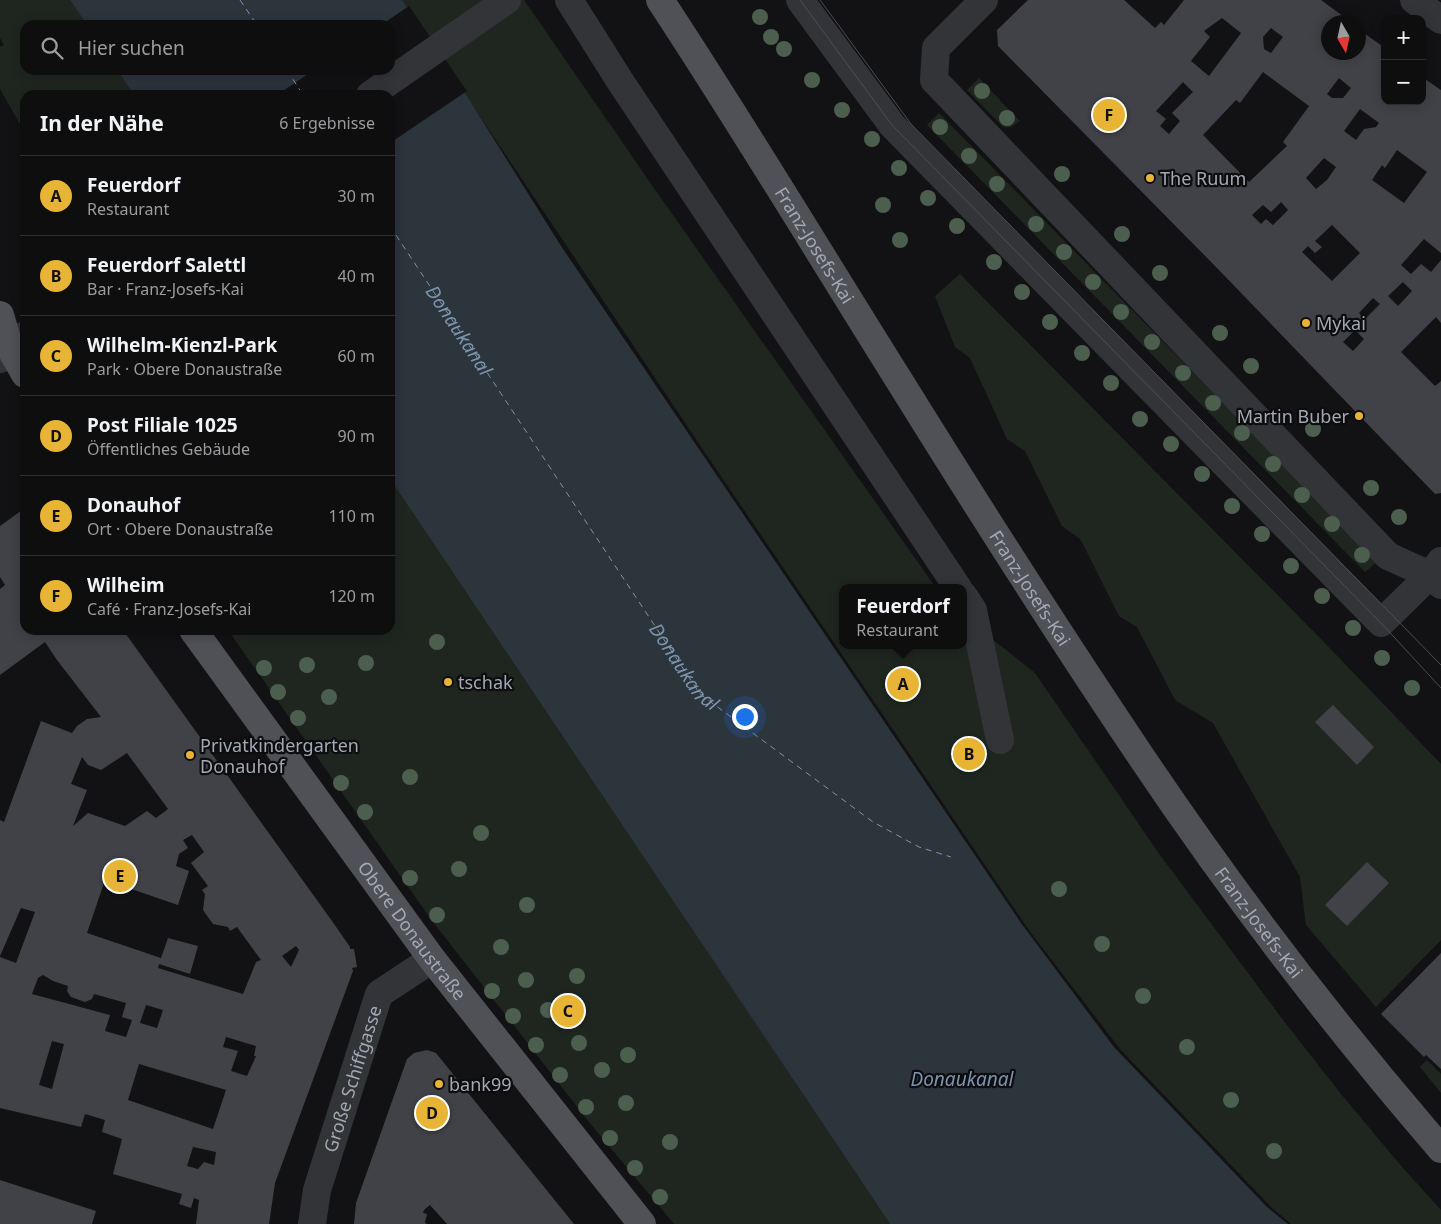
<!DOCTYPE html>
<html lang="de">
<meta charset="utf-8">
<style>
:root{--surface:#0e0e0f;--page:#171718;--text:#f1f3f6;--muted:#9b9c9e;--line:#2e2e2f;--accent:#e8b435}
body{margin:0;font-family:"Noto Sans",sans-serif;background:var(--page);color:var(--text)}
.controls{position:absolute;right:15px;top:15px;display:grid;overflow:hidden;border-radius:10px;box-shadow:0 2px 12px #0003}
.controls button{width:45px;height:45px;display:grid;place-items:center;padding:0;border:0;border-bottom:1px solid var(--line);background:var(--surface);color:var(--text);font:25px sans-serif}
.compass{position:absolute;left:1321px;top:15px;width:45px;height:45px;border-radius:50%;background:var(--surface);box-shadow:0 2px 12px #0003;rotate:171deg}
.you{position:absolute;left:744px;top:716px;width:18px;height:18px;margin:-12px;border:4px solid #fff;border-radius:50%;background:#1a73e8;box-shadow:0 0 0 8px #1a73e833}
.badge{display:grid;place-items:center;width:32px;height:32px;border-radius:50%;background:var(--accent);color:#111;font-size:16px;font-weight:700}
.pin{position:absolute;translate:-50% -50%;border:2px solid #fff;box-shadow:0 1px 5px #0006}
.popup{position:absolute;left:839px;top:584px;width:128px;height:65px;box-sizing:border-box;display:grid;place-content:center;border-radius:10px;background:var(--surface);filter:drop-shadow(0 1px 4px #0005);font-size:16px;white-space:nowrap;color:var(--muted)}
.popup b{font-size:19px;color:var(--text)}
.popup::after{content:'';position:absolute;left:50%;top:100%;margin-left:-10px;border:10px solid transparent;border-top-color:var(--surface)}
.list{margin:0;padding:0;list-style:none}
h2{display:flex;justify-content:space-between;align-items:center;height:65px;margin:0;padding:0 20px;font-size:21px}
h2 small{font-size:16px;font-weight:400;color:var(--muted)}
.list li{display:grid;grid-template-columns:32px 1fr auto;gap:15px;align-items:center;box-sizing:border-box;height:80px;padding:0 20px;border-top:1px solid var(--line)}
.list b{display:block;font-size:19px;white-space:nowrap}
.list p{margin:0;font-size:16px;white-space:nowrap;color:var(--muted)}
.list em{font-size:16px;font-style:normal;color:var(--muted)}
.icon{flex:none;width:28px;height:28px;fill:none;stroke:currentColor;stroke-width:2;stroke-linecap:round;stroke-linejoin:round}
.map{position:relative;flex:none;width:1441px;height:1224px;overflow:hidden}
.search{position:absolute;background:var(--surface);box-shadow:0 2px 12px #0003;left:20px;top:20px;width:375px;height:55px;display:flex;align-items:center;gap:12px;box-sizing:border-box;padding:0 18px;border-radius:15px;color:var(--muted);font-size:19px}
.panel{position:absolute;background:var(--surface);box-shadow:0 2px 12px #0003;left:20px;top:90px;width:375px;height:545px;border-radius:15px}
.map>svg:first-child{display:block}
.green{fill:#1f2620}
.water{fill:#2c343c}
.pier{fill:#121214}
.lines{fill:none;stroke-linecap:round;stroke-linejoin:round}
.ferry{stroke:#7c94ad;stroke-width:1;stroke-dasharray:6 5;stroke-linecap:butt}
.building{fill:#414247;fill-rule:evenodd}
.minor{stroke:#333438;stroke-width:28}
.major{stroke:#505157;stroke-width:28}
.tram{stroke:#4c4e53;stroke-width:1}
.tree{fill:#4c5f4f}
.poi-dot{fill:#e8b435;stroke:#0d0d0f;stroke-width:2}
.labels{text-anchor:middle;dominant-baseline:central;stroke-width:4.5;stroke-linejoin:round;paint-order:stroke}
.poi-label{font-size:18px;fill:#a4a8b4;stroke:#0d0d0f;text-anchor:start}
.street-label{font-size:18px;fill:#a4a8b4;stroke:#0d0d0f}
.water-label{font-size:19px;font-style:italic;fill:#7c94ad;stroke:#0d0d0f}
</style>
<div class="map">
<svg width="1441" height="1224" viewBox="0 0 1441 1224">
<rect width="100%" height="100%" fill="#121214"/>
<g class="green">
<path d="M0,0h70l17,25h-62v45h92l17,25h-109v38l-25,-44v-42l4,-2 -4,-7z"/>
<path d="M402,0h122l132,191 280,397h-93v57h120v-29l72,57 125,182 120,161 61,78 61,73 39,43v14h-150l-20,-17 -151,-158 -89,-116 -327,-482z"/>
<path d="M979,78l41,43c-6,4 -11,9 -18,5l-35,-36z"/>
<path d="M939,113l439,448 -13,11 -438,-447z"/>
<path d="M960,274l361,365 120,125v176l-65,67 -70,-82 -6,-48 -87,-154 -38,-23 -38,-73 -18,-11 -38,-76 -19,-14 -37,-75 -18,-12 -37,-81 -15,-11 -20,-51z"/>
<path d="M390,479l500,745h-216l-85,-102 -159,-204 -202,-288h162z"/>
<path d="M1427,1060l14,14v19l-21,-26z"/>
</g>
<path class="water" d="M70,0h332l63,93 96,153 460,677 93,124 153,160 21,17h-398l-500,-745v-384h-256l-17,-25h273v-45h-303z"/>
<path class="pier" d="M409,6l58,85 -77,52v-48h-113l37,-25h76v-45h-9z"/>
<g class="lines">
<g class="ferry">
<path d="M240,0l17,25"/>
<path d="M287,70l16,25"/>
<path id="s1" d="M390,226l310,468 173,128 46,25 32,10"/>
</g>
</g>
<g class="building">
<path d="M1028,0h96l31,28 6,-6 3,3 20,-25h137l30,22h-23v30h30v-23l27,19v53h37v-24l19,13v163l-17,-14 -23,26 10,9 10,-10 10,8 10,-12v63l-5,-6 -35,35 34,34 6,-5v112l-6,1 -219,-227 -218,-221 -1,-16zM1222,18l19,15 -32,43 -18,-15 19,-24 -6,-6zM1271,28l12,9 -12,16 -7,-4 -1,-12zM1263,72l46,34 -26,36 4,4 -38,36 -46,-47 33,-35 4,3zM1339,78l12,10 -8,10h-11l-5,-4zM1183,82l10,10 -21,21 8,8 -11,13 -9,-8 6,-7 -10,-8zM1360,109l19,14 -3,4 -12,2 -8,11 -12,-9zM1397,150l30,22 -23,31 -32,-23 10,-15 3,3zM1324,158l12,9 -9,13 -11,9 -10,-11zM1281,202l7,8 -15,15 -7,-6 -5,5 -9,-9 11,-10 8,7zM1332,225l28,28 -28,28 -30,-29 6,-6 7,7 7,-6 -7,-6zM1403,282l9,9 -14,15 -10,-10zM1373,298l7,6 -15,15 -6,-6zM1355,330l9,9 -11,12 -10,-9z"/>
<path d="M25,508v122h98l209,291 18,26v2h4l3,18 -5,1 1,3 -78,212 -6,41h-73l3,-24 -5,-2 -3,10 -12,-4 3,-10 -69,-20 9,-35 -20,-7 3,-12 -20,-6 -4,13 -81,-19v-151l16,6 19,-51 -14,-4 -21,48v-136l4,2 37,-101 31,12 5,-7 10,-7 14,-2 -44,-57 -12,-18 -45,33v-86l5,-4 -5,-8v-51zM127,753l41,56 -12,9 -9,-7 -22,15 -37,-13 -15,13 14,-36 -16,-6 11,-27 6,8 13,5zM192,835l12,17 -13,11 17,23 -6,4 3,4 -2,16 10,14 15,3 2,4 7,-4 24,33 -5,2 -13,32 -85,-26 1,-4 31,10 8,-28 -30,-8 -7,20 -74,-25 18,-53 73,25 11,-34 -13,-5 3,-12 9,-6 -5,-8zM296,946l3,4 -8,17 -9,-11zM43,975l10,6 15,5 -1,5 4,6 14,5 7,-3 2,-5 32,9 -4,14 10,3 -6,17 -21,-6 5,-16 -78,-21 6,-16zM146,1005l17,5 -6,18 -17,-5zM226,1037l30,9 -2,10h2l-9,20 -16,-5 7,-20 -15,-4zM52,1041l12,3 -12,45 -13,-4zM139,1064l87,26 -13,39 -85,-29zM193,1147l23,5 -2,13 -10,-3 -6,7 -11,-3z"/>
<path d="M1333,705l41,42 -17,18 -42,-43z"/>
<path d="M1367,862l22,21 -42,43 -22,-21z"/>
<path d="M1441,953v116l-15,-14 -2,2 -43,-43z"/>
<path d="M427,1050l9,3 138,171h-127l-17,-19 -6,5 -1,3 4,1 -2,8 1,2h-72l2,-21 51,-144 7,-6z"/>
<path d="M0,1180l96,31 -4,13h-92z"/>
</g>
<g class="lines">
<g class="minor">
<path d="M569,0l51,81 338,507"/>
<path d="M800,0l92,125 489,498 49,-48 11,-14"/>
<path d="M984,0l-48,48 -2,32 454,476 42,19 11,10"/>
<path d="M1414,0l27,20"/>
<path d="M370,95l137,-95"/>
<path d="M0,359l9,-13 16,-11"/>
<path d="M963,595l10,15 27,130"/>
<path id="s2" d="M312,1224l5,-34 62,-196 53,-35"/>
</g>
<g class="major">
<path id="s3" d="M660,0c83,126 161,256 242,385 77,124 156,248 238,370 92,137 193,269 301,394"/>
<path d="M0,315l9,31 16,28"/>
<path id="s4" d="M193,630l239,329 210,265"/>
</g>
<g class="tram">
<path d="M800,0l92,125 489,498 60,65"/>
<path d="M820,0l91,124 530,541"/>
</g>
</g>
<g class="tree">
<circle cx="760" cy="17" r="8"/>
<circle cx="771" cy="37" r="8"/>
<circle cx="784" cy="49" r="8"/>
<circle cx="812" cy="80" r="8"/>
<circle cx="982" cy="91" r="8"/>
<circle cx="842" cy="110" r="8"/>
<circle cx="1007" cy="118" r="8"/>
<circle cx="940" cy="127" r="8"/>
<circle cx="872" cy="139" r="8"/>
<circle cx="969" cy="156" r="8"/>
<circle cx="899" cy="168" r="8"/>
<circle cx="1062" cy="174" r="8"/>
<circle cx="997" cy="184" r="8"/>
<circle cx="928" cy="198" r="8"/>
<circle cx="883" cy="205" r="8"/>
<circle cx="1036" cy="224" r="8"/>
<circle cx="957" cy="226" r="8"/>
<circle cx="1122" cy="234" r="8"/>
<circle cx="900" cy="240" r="8"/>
<circle cx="1064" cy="252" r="8"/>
<circle cx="994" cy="262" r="8"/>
<circle cx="1160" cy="273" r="8"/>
<circle cx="1093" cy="282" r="8"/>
<circle cx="1022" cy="292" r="8"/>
<circle cx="1121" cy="312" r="8"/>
<circle cx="1050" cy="322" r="8"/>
<circle cx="1220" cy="333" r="8"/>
<circle cx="1152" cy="342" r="8"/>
<circle cx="1082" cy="353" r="8"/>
<circle cx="1251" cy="366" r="8"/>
<circle cx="1183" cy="373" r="8"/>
<circle cx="1111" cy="383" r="8"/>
<circle cx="1213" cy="403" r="8"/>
<circle cx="1140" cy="419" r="8"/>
<circle cx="1313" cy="429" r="8"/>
<circle cx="1242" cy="433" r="8"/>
<circle cx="1171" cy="444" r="8"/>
<circle cx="1273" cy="464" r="8"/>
<circle cx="1202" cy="474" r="8"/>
<circle cx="1371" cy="488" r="8"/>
<circle cx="1302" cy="495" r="8"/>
<circle cx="1232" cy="506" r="8"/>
<circle cx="1399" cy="517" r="8"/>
<circle cx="1332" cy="524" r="8"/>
<circle cx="1262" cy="534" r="8"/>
<circle cx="1362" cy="555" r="8"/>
<circle cx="1291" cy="566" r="8"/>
<circle cx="1322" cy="596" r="8"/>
<circle cx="1353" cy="628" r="8"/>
<circle cx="437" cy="642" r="8"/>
<circle cx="1382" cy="658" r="8"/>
<circle cx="366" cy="663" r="8"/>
<circle cx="307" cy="665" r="8"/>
<circle cx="264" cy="668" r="8"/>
<circle cx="1412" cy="688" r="8"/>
<circle cx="278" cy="692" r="8"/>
<circle cx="329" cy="697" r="8"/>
<circle cx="298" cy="718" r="8"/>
<circle cx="410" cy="777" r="8"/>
<circle cx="341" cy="783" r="8"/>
<circle cx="365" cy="812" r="8"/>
<circle cx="481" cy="833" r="8"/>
<circle cx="459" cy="869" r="8"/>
<circle cx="410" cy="878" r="8"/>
<circle cx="1059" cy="889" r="8"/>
<circle cx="527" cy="905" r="8"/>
<circle cx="437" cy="915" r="8"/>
<circle cx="1102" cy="944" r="8"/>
<circle cx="501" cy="947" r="8"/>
<circle cx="577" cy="976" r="8"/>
<circle cx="526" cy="980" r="8"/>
<circle cx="492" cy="991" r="8"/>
<circle cx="1143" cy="996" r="8"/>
<circle cx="548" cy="1010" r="8"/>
<circle cx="513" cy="1016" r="8"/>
<circle cx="579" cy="1043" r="8"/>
<circle cx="536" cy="1045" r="8"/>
<circle cx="1187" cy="1047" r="8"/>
<circle cx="628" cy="1055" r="8"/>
<circle cx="602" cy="1070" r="8"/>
<circle cx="560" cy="1075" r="8"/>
<circle cx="1231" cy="1100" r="8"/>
<circle cx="626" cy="1103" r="8"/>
<circle cx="586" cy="1107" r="8"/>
<circle cx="610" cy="1138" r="8"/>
<circle cx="670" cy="1142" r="8"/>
<circle cx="1274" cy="1151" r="8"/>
<circle cx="635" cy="1168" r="8"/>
<circle cx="660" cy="1197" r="8"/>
</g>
<g class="poi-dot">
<circle cx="1150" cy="178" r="5"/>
<circle cx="1306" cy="323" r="5"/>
<circle cx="1359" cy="416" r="5"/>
<circle cx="448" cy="682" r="5"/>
<circle cx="190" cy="755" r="5"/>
<circle cx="439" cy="1084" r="5"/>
</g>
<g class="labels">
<g class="poi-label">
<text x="1160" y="178">The Ruum</text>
<text x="1316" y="323">Mykai</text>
<text x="1349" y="416" text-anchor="end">Martin Buber</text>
<text x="458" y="682">tschak</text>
<text x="200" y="745">Privatkindergarten<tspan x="200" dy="21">Donauhof</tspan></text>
<text x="449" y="1084">bank99</text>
</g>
<g class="street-label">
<text stroke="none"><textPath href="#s3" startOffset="290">Franz-Josefs-Kai</textPath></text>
<text stroke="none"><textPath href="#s3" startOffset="695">Franz-Josefs-Kai</textPath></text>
<text stroke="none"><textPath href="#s3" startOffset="1100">Franz-Josefs-Kai</textPath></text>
<text stroke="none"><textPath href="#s4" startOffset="372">Obere Donaustraße</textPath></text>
<text stroke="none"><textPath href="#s2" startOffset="151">Große Schiffgasse</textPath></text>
</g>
<g class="water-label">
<text stroke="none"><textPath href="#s1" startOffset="125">Donaukanal</textPath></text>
<text stroke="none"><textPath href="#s1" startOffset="530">Donaukanal</textPath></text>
<text x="962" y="1079">Donaukanal</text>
</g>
</g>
</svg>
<div class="controls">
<button>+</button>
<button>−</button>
</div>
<svg class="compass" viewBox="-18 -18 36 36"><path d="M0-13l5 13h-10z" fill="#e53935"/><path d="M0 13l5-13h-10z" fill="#9b9c9e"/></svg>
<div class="you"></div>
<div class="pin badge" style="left:903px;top:684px">A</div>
<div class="popup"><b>Feuerdorf</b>Restaurant</div>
<div class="pin badge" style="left:969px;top:754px">B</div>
<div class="pin badge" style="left:568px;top:1011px">C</div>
<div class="pin badge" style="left:432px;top:1113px">D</div>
<div class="pin badge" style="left:120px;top:876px">E</div>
<div class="pin badge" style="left:1109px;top:115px">F</div>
<div class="search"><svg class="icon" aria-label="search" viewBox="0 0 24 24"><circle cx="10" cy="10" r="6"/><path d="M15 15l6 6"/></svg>Hier suchen</div>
<section class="panel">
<h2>In der Nähe<small>6 Ergebnisse</small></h2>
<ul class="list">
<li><span class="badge">A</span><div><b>Feuerdorf</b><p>Restaurant</p></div><em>30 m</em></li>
<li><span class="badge">B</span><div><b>Feuerdorf Salettl</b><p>Bar · Franz-Josefs-Kai</p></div><em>40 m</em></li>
<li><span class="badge">C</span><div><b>Wilhelm-Kienzl-Park</b><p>Park · Obere Donaustraße</p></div><em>60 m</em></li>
<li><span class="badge">D</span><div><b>Post Filiale 1025</b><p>Öffentliches Gebäude</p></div><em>90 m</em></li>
<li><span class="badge">E</span><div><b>Donauhof</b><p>Ort · Obere Donaustraße</p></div><em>110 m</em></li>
<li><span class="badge">F</span><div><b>Wilheim</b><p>Café · Franz-Josefs-Kai</p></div><em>120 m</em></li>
</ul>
</section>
</div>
